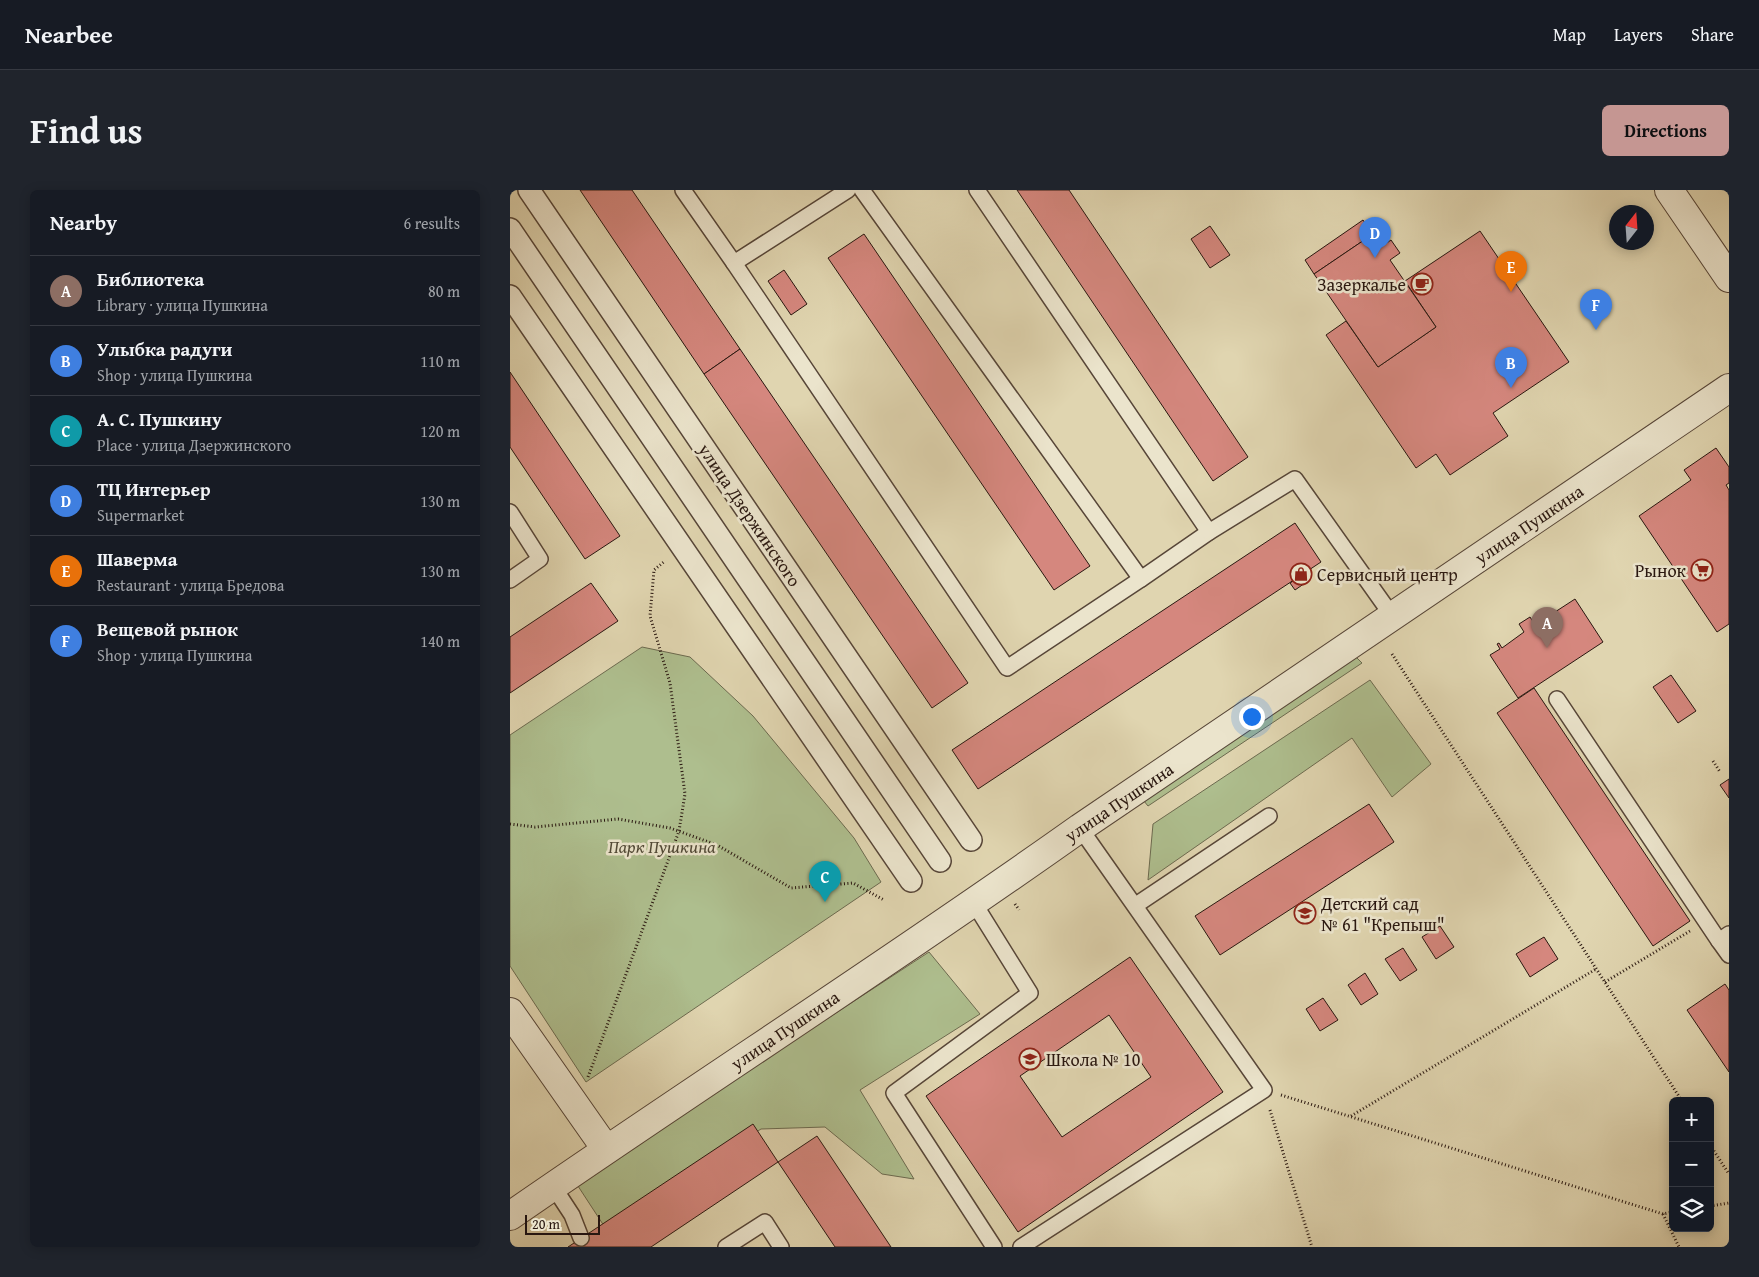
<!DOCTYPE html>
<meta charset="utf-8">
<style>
:root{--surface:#171b24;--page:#20242c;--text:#f1f3f6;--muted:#9ea1a6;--line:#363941;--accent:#c59692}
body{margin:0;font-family:"Gentium Book Plus",serif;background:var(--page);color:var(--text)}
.controls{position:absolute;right:15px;bottom:15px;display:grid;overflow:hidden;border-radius:8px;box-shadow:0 2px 12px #0003}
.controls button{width:45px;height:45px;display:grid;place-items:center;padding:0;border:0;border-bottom:1px solid var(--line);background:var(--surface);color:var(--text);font:25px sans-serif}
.compass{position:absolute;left:1099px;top:15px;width:45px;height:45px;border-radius:50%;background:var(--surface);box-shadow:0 2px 12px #0003;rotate:17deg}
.scale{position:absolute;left:15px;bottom:12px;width:75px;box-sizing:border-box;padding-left:5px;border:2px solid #291710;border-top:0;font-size:14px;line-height:18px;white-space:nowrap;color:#291710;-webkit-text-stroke:4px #ebe4cc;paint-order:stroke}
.you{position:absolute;left:741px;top:526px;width:18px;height:18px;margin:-12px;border:4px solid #fff;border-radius:50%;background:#1a73e8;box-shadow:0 0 0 8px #1a73e833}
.badge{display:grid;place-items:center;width:32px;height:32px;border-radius:50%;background:var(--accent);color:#fff;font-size:16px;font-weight:700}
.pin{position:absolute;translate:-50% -41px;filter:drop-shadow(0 1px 2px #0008)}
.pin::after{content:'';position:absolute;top:26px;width:18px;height:15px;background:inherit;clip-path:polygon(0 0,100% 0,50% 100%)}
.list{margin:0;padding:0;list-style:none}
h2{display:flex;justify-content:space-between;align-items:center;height:65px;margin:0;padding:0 20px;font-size:21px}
h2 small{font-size:16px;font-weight:400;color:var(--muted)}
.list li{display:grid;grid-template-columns:32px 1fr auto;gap:15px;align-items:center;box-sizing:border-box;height:70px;padding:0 20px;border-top:1px solid var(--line)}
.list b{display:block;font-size:19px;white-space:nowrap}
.list p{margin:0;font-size:16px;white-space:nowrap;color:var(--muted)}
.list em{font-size:16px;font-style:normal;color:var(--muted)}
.icon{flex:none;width:28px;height:28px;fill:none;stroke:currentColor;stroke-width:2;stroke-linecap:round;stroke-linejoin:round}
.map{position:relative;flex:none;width:1219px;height:1057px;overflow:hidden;border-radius:8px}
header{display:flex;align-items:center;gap:30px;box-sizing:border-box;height:70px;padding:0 25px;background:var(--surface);border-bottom:1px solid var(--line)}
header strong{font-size:24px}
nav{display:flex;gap:28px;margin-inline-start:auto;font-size:18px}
.intro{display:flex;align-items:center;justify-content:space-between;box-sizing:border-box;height:120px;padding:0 30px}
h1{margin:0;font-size:35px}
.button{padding:12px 22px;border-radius:8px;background:var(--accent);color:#111;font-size:18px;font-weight:700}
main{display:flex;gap:30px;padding:0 30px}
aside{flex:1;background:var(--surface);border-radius:8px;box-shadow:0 2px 12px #0003}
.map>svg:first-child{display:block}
.green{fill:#aebe8e;stroke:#6c6a4f}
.building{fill:#d5877e;stroke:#291710;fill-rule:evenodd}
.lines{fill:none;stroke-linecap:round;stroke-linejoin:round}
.service-casing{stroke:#574638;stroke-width:18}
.pedestrian-casing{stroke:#574638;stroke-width:24}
.minor-casing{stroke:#574638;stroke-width:30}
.tertiary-casing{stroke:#574638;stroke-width:30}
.path{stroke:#291710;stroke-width:3;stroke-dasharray:1 2.5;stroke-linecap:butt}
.service{stroke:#ebe4cc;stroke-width:15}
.pedestrian{stroke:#ebe4cc;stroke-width:21}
.minor{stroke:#ebe4cc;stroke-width:28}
.tertiary{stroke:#ebe4cc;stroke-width:28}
.labels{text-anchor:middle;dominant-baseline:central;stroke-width:5;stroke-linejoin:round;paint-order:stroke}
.poi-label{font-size:18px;fill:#291710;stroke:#ebe4cc;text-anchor:start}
.street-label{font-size:18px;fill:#291710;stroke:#ebe4cc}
.park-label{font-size:18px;font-style:italic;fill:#514936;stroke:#ebe4cc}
</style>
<header>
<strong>Nearbee</strong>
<nav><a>Map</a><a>Layers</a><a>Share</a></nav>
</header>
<div class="intro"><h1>Find us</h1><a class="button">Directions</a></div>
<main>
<aside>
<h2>Nearby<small>6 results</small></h2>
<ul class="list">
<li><span class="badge" style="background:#8d6e63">A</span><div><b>Библиотека</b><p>Library · улица Пушкина</p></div><em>80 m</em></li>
<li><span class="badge" style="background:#3f7fe0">B</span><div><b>Улыбка радуги</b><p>Shop · улица Пушкина</p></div><em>110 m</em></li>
<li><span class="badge" style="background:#0f9aa8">C</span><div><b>А. С. Пушкину</b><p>Place · улица Дзержинского</p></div><em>120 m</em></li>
<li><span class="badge" style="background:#3f7fe0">D</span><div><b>ТЦ Интерьер</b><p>Supermarket</p></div><em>130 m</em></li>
<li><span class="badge" style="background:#e8710a">E</span><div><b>Шаверма</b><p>Restaurant · улица Бредова</p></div><em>130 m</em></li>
<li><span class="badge" style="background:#3f7fe0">F</span><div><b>Вещевой рынок</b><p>Shop · улица Пушкина</p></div><em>140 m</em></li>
</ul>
</aside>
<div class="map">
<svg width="1219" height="1057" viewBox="0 0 1219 1057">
<rect width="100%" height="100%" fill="#e0d5b0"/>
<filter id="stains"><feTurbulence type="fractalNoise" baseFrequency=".004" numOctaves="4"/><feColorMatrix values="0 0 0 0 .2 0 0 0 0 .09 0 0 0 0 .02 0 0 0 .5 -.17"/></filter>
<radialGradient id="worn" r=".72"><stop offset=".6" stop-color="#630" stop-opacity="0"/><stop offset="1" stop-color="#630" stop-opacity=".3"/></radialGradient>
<g class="green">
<path d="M132,457l48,10 63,59 101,122 27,44 -295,200 -76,-116v-231z"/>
<path d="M841,462l11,11 -214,143 -13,-16z"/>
<path d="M860,490l61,84 -39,33 -40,-59 -204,142 5,-56z"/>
<path d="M419,762l51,62 -120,76 54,89 -32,-5 -57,-47 -64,2 -155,100 -30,-46z"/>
</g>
<g class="building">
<path d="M70,0h52l108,159 -36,25z"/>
<path d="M507,0h52l179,267 -35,24z"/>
<path d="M853,30l10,14 -59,40 -9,-14z"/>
<path d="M700,36l20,29 -20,13 -19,-29z"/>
<path d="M970,41l89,131 -76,51 15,23 -58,39 -14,-21 -20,14 -90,-133 20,-14 32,46 58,-40 -31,-46z"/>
<path d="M354,44l226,332 -36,24 -226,-332z"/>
<path d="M863,44l8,13 10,-7 9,13 -10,7 46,67 -58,40 -64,-93z"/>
<path d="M274,80l23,34 -16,11 -23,-34z"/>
<path d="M230,159l228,334 -36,25 -228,-334z"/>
<path d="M0,182l110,164 -35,23 -75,-112z"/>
<path d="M1206,258l13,19v16l-3,2 3,5v134l-12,8 -78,-116 52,-36 -7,-10z"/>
<path d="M785,333l26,39 -343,227 -26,-39z"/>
<path d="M793,385l5,6 -13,9 -5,-7z"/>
<path d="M81,393l27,38 -108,72v-56z"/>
<path d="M1065,409l28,43 -85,56 -28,-43 10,-6 -3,-5 2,-1 3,5 22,-16 -5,-8 11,-7 5,8z"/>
<path d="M1161,485l25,36 -18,12 -25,-36z"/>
<path d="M1024,498l156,233 -37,25 -156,-233z"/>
<path d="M1219,589v19l-9,-13z"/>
<path d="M859,614l25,38 -174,113 -25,-39z"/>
<path d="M930,736l14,21 -18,12 -14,-22z"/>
<path d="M1034,747l14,22 -28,18 -14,-23z"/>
<path d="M893,758l14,22 -17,11 -15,-22z"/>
<path d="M620,767l93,135 -205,140 -92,-136zM599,825l42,62 -89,60 -42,-61z"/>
<path d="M855,783l13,21 -17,11 -13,-20z"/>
<path d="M1215,794l4,6v82l-42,-62z"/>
<path d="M813,808l15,22 -18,11 -14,-22z"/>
<path d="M243,934l25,38 -127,85h-83z"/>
<path d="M307,946l74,111h-56l-57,-85z"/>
</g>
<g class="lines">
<g class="service-casing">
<g id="service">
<path d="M173,0l51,73 114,-73"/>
<path d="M352,0l279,389 68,-47 86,-53 98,138"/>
<path d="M467,0l232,342"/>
<path d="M224,73l273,405 134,-89"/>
<path d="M0,322l30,47 -30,21"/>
<path d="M1047,509l162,242 10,-7"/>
<path d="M464,713l56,90 -136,100 100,154"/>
<path d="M626,715l133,-89"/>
<path d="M1209,751l10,14"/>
<path d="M43,996l19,29 9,23"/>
<path d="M216,1057l39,-25 16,25"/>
<path d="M511,1057l243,-157 -184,-262"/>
</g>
</g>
<g class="pedestrian-casing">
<g id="pedestrian">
<path d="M19,0l442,650"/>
<path d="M0,39l430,632"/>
<path d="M0,106l401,585"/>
</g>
</g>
<g class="minor-casing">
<g id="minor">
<path d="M0,822l96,137"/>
<path d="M0,1026c189,-131 383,-255 570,-388l649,-440"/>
</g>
</g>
<g class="tertiary-casing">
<path id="tertiary" d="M1159,0l60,88"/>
</g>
<g class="path">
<path d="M882,464l290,447"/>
<path d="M1203,571l7,11"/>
<path d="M0,634l25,3 83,-8 52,9 47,17 74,43 62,-5 31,17"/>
<path d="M505,714l4,6"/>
<path d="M1095,792l85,-51"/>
<path d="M78,887l91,-246 6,-37 -15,-111 -20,-67 4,-46 11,-9"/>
<path d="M771,905l382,119 10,-2"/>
<path d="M760,920l42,137"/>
<path d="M841,926l245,-147"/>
<path d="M1200,955l19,29"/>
<path d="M1200,1016l19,-3"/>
<path d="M1153,1024l16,33"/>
</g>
<use href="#service" class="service"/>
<use href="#pedestrian" class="pedestrian"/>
<use href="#minor" class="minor"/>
<use href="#tertiary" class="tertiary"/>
</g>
<defs>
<g id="cafe-ring" transform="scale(1.125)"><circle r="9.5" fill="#ebe4cc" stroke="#8f2418" stroke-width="1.5"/><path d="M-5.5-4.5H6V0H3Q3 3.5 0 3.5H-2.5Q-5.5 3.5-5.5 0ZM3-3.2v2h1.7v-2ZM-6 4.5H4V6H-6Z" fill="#8f2418"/></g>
<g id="supermarket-ring" transform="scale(1.125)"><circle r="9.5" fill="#ebe4cc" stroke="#8f2418" stroke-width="1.5"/><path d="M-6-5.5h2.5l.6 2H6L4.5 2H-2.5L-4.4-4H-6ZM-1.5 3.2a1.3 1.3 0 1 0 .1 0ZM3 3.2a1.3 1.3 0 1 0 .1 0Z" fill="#8f2418"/></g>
<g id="shop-ring" transform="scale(1.125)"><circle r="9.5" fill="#ebe4cc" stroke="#8f2418" stroke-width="1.5"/><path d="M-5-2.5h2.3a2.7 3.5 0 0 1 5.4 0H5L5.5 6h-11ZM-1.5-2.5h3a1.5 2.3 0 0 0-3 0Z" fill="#8f2418"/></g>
<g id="school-ring" transform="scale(1.125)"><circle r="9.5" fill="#ebe4cc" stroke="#8f2418" stroke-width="1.5"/><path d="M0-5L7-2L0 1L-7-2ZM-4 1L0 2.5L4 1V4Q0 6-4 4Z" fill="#8f2418"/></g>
</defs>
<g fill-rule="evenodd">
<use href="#cafe-ring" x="912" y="94"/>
<use href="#supermarket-ring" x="1192" y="380"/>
<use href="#shop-ring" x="791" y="384"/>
<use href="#school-ring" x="795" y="723"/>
<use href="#school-ring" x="520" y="869"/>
</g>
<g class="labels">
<g class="poi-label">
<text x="896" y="94" text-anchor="end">Зазеркалье</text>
<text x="1176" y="380" text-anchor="end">Рынок</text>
<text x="807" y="384">Сервисный центр</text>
<text x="811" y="713">Детский сад<tspan x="811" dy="21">№ 61 "Крепыш"</tspan></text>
<text x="536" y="869">Школа № 10</text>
</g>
<g class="street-label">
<text transform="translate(240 325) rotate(56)">улица Дзержинского</text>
<text transform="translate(1019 334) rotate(-34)">улица Пушкина</text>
<text transform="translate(609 612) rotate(-34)">улица Пушкина</text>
<text transform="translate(275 840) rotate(-34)">улица Пушкина</text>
</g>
<g class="park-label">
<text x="152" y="656">Парк Пушкина</text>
</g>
</g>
<rect width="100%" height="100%" filter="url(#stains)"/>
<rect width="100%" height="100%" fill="url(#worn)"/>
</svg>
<div class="controls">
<button>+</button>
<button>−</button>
<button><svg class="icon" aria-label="layers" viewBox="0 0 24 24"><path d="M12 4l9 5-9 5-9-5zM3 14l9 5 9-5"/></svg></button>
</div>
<svg class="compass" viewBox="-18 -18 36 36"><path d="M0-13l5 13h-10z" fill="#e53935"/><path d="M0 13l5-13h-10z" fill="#9ea1a6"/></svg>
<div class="scale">20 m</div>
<div class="you"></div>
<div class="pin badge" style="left:1037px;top:458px;background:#8d6e63">A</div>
<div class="pin badge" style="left:1001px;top:198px;background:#3f7fe0">B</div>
<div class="pin badge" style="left:315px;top:712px;background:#0f9aa8">C</div>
<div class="pin badge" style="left:865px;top:68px;background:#3f7fe0">D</div>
<div class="pin badge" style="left:1001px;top:102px;background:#e8710a">E</div>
<div class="pin badge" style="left:1086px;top:140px;background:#3f7fe0">F</div>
</div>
</main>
